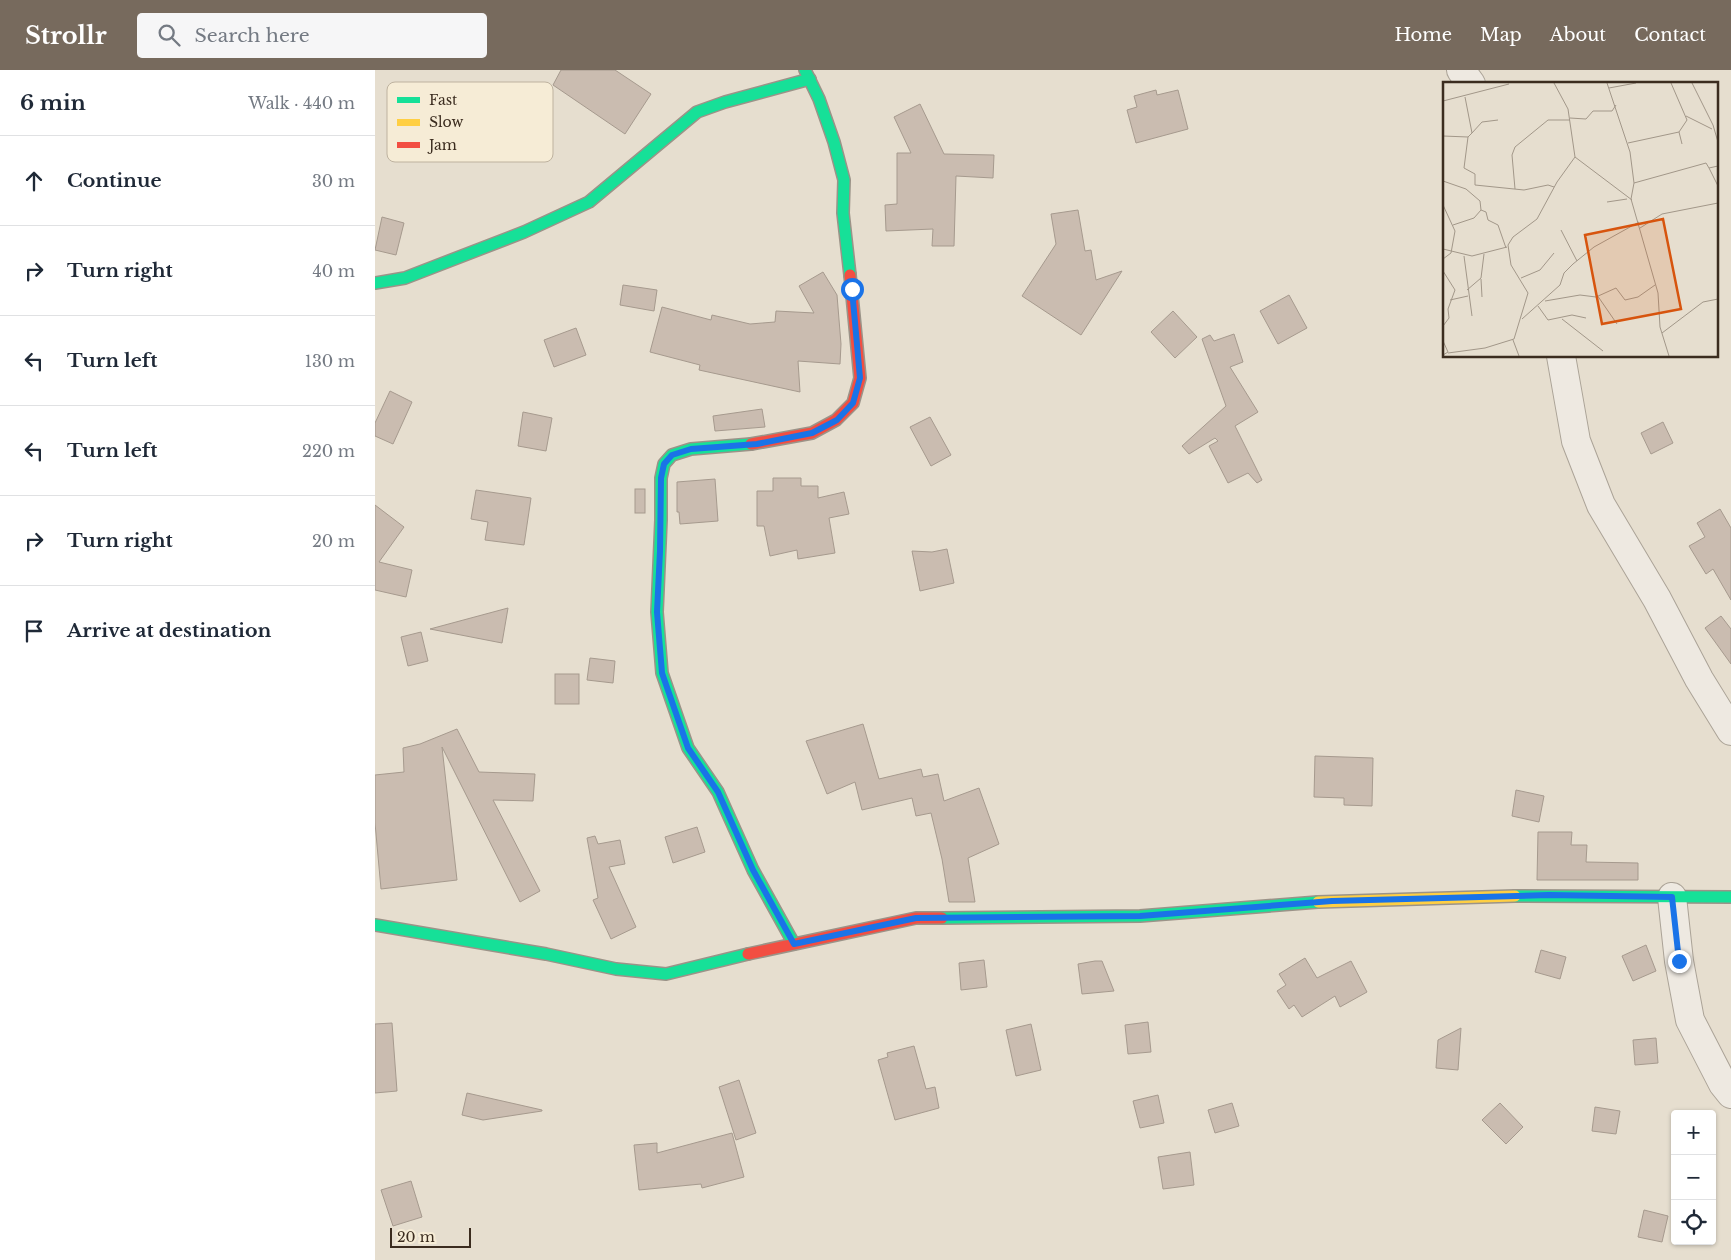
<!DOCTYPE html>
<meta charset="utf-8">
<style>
:root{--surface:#fff;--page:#f6f6f7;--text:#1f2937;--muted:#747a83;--line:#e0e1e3;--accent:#776a5d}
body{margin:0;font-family:"Libre Baskerville",serif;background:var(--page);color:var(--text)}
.controls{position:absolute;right:15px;bottom:15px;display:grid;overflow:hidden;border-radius:5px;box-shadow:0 1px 4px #0004}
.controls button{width:45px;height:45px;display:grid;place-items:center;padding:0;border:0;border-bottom:1px solid var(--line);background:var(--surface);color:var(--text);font:25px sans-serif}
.scale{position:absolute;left:15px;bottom:12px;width:81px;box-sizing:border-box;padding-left:5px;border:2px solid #3b2c1f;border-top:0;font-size:14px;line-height:18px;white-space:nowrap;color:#3b2c1f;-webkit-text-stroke:4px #f6ecd6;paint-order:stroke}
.stop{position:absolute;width:15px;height:15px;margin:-11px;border:4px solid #1a73e8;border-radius:50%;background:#fff}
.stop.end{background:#1a73e8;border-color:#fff;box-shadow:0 1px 5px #0008}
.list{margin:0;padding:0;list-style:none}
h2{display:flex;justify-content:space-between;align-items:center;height:65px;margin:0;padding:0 20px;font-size:21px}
h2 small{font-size:16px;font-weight:400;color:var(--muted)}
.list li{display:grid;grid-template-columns:32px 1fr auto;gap:15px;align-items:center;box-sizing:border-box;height:90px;padding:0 20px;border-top:1px solid var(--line)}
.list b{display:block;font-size:19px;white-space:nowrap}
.list em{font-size:16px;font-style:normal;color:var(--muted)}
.icon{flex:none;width:28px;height:28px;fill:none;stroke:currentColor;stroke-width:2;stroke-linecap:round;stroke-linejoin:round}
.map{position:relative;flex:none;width:1356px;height:1190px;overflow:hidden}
header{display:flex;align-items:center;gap:30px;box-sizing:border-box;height:70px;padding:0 25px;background:var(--accent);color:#fff}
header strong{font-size:24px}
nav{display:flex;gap:28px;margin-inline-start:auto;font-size:18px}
.search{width:350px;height:45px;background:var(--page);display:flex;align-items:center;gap:12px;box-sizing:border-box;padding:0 18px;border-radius:5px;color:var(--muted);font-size:19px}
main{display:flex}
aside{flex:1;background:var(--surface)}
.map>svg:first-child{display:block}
.building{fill:#cabcb0;stroke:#a69a8e}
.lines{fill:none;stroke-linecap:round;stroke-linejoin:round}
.street-casing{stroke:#aba397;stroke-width:30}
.fast-casing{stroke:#9b9388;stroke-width:14}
.slow-casing{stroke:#9b9388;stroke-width:14}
.jam-casing{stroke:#9b9388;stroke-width:14}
.street{stroke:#eee9e1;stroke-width:28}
.fast{stroke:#16e098;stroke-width:11}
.slow{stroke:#ffcf43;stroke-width:11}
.jam{stroke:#f24e42;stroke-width:11}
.route{stroke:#1a73e8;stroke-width:6}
.inset-road{fill:none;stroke:#a29789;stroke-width:1}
.view{fill:#d7540e;fill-opacity:0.15;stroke:#d7540e;stroke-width:2.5}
.inset-edge{fill:none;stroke:#3b2c1f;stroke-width:2.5}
.key{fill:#f6ecd6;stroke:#beb29f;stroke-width:1}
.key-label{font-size:14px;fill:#3b2c1f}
</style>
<header>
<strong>Strollr</strong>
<div class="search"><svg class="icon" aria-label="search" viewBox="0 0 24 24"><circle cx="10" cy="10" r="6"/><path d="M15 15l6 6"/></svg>Search here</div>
<nav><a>Home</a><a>Map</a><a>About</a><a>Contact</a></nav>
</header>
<main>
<aside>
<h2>6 min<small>Walk · 440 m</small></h2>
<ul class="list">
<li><svg class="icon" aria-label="ahead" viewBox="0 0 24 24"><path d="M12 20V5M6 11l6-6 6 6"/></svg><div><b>Continue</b></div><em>30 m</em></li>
<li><svg class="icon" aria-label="right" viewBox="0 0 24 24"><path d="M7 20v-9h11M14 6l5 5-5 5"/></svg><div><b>Turn right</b></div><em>40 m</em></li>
<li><svg class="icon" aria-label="left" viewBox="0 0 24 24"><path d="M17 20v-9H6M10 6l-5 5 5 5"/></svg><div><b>Turn left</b></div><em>130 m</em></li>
<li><svg class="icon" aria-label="left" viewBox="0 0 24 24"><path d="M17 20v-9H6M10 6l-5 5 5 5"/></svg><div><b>Turn left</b></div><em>220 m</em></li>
<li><svg class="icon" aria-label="right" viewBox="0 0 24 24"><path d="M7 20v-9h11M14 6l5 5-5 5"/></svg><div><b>Turn right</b></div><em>20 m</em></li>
<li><svg class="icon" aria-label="arrive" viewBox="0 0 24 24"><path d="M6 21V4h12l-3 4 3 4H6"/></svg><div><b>Arrive at destination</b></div></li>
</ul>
</aside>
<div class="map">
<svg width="1356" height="1190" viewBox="0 0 1356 1190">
<rect width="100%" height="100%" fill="#e6decf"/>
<g class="building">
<path d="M186,0h54l36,24 -26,40 -72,-49z"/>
<path d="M781,20l1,5 21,-5 10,39 -52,14 -9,-33 10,-3 -3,-11z"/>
<path d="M545,34l24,50 50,1 -1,23 -37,-2 -2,70h-22l1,-17 -47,2 -1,-26 12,-1v-51h14l-17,-36z"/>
<path d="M703,140l7,41 6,-1 5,30 26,-9 -41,64 -59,-39 34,-52 -5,-30z"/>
<path d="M7,147l22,6 -8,32 -21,-5z"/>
<path d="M448,202l14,23 4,49 -1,20 -42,-3 2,31 -101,-22 1,-5 -50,-13 12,-45 49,13 1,-5 38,9 25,-2 1,-11 38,2 -15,-27z"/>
<path d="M248,215l34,5 -3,21 -34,-6z"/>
<path d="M914,225l18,33 -29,16 -18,-33z"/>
<path d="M798,241l24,26 -22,21 -24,-26z"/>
<path d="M201,258l10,27 -32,12 -10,-27z"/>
<path d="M859,264l9,28 -13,5 28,45 -23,14 27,54 -5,3 -9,-10 -20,10 -19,-37 9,-5 -3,-3 -26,16 -7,-8 44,-40 -24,-67 8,-4 4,6z"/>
<path d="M15,321l22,11 -19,42 -18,-8v-13z"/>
<path d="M387,339l3,18 -50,4 -2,-15z"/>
<path d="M148,342l29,6 -6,33 -28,-5z"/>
<path d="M555,347l21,38 -20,11 -21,-39z"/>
<path d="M1288,352l10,21 -22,11 -10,-21z"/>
<path d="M398,408h28v8h17v12l26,-6 5,22 -20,4 6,35 -37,6 -1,-9 -27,6 -6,-30h-7v-35h16z"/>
<path d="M340,409l3,42 -38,3 -1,-12h-2v-30z"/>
<rect x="260" y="419" width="10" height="24"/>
<path d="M101,420l55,8 -7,47 -39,-5 3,-18 -17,-3z"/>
<path d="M0,435l29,22 -25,35 33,8 -6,27 -31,-7z"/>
<path d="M1345,439l11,19v72l-18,-31 -7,5 -17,-28 16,-9 -8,-14z"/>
<path d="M572,479l7,34 -34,8 -8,-40 20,1z"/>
<path d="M133,538l-6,35 -72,-14z"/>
<path d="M1346,546l10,13v35l-26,-36z"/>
<path d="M46,562l7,29 -20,5 -7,-29z"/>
<path d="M215,588l25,3 -2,22 -26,-3z"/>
<rect x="180" y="604" width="24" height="30"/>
<path d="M488,654l16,55 42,-10 2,8 15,-3 6,27 35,-13 20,56 -31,14 7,44h-26l-7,-43 -11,-46 -15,3 -4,-18 -50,12 -7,-28 -28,12 -21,-53z"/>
<path d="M82,659l22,43 56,2 -2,27 -40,-1 47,91 -20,11 -78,-155 15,133 -76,9 -6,-66v-48l29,-3 -1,-24 17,-4z"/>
<path d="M940,686l58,2 -1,48 -28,-1v-7l-30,-1z"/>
<path d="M1141,720l28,6 -5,26 -27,-6z"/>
<path d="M322,757l8,25 -32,11 -8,-26z"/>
<path d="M1163,762h34l-1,13h16l-1,17 52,1v17h-101z"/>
<path d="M220,766l3,8 22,-4 5,24 -16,3 27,60 -25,12 -18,-39 5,-2 -11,-60z"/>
<path d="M1271,875l10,26 -23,10 -11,-25z"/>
<path d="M1166,880l25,7 -6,22 -25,-7z"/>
<path d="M930,888l12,20 34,-17 16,31 -27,15 -5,-11 -33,21 -8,-12 -5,4 -12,-18 9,-6 -7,-11z"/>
<path d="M609,890l3,27 -26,3 -2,-27z"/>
<path d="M720,891h7l12,30 -32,3 -4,-30z"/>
<path d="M773,952l3,30 -23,2 -3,-29z"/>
<path d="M17,953l5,68 -22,2v-69z"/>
<path d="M656,954l10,46 -25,6 -10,-46z"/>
<path d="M1086,958l-3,42 -22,-2 2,-28z"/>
<path d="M1281,968l2,25 -23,2 -2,-25z"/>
<path d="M539,976l12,43 9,-2 4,21 -44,12 -17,-60 10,-3 -1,-4z"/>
<path d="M364,1010l17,53 -20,7 -17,-53z"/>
<path d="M92,1023l75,17v1l-59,9 -21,-5z"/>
<path d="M783,1025l6,28 -24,5 -7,-27z"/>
<path d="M857,1033l7,23 -24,7 -7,-23z"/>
<path d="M1125,1033l23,24 -17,17 -24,-24z"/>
<path d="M1220,1037l25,4 -4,23 -24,-3z"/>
<path d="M357,1063l12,44 -42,11 -1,-4 -62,6 -5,-45 23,-2v10z"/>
<path d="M815,1082l4,33 -31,4 -5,-32z"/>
<path d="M36,1111l11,36 -29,9 -12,-36z"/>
<path d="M1269,1140l24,6 -6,26 -24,-5z"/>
</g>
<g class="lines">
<g class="street-casing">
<g id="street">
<path d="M1086,0l10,14"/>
<path d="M1186,286l15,85 25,64 56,94 42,80 32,52"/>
<path d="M1297,827l7,64 11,59 33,64 8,10"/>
</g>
</g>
<g class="fast-casing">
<g id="fast">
<path d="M430,0l14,29 15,43 10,38 -1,33 7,62"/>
<path d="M0,213l30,-5 119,-46 65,-30 108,-90 28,-10 85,-23"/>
<path d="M376,374l-60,5 -19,6 -8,9 -3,14v42l-4,92 5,61 26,75 30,44 35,78 41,74"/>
<path d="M1140,826l216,1"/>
<path d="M567,848l198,-2 178,-14"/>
<path d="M0,855l171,29 70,15 50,5 82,-20"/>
</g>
</g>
<g class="slow-casing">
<path id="slow" d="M943,832l197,-6"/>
</g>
<g class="jam-casing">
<g id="jam">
<path d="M376,374l61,-11 24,-13 17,-17 7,-25 -10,-103"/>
<path d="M373,884l168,-36h26"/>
</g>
</g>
<use href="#street" class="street"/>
<use href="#fast" class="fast"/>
<use href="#slow" class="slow"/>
<use href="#jam" class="jam"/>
</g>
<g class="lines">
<path class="route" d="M477,219l8,89 -7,25 -16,17 -25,13 -55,11 -66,5 -19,6 -8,9 -3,14 -1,73 -3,61 5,61 26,75 30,44 35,78 41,74 122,-26 224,-2 192,-15 217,-6 123,2 7,64"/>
</g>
<g transform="translate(1068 12)">
<rect width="275" height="275" fill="#e6decf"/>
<path class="inset-road" d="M111,1l14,26 7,48 57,43M164,1l23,69 4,31 -3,16 27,94 2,34 9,29M228,1l16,37 -8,12M249,1l21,42 5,17M166,6l27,-5M22,15l7,36 -4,4 -4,31 11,6v11l49,5 24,-5 6,2M0,19l66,-17M243,34l26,13M127,36l16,1 7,-8h19l4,-6M29,51l10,-11 16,-2M0,54l25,1M185,61l51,-11 3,12M266,86l9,18M0,99l23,8 14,12 1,9 -7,8 -21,7M191,101l72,-20 3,5 9,-2M72,107l-3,-34 3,-8 33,-27h22M164,120l20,-3M0,123l12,26 -4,22 -8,6M38,128l5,2 2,8 10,5 8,23M197,146l22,-14 56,-11M118,148l16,31M0,167l29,7 35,-9M21,174l8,60M0,189l12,19 -7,19 1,9 -6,8M78,196l19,-8 14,-17M38,197l1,18M24,208l14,-12 3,-24M154,213l20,29M7,218l18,-4M102,219l35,-6 16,2 20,-9 9,12 13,-3 17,-12M95,224l10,14 24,-5 14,3M79,237l38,-34 4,-12 9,-9 21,-17 45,-25M119,237l41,32M219,251l41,-31 15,-3M70,258l6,16M0,259l5,11 -5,3M5,271l37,-5 29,-9 14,-46 -17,-28 -3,-20 5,-8 24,-18 20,-37 18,-25"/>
<path class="view" d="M220,137l18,90 -79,15 -17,-89z"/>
<rect width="275" height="275" class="inset-edge"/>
</g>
<rect x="12" y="12" width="166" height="80" rx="8" class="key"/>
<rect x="22" y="27" width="23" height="6" fill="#16e098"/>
<rect x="22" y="49" width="23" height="7" fill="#ffcf43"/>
<rect x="22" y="72" width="23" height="6" fill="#f24e42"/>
<g class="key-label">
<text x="54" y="35">Fast</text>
<text x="54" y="57">Slow</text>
<text x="54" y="80">Jam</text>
</g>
</svg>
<div class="controls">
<button>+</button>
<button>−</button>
<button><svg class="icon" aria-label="locate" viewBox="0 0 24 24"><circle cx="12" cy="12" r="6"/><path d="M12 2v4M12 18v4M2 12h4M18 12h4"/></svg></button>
</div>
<div class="scale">20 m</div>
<div class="stop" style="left:477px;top:219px"></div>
<div class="stop end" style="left:1304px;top:891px"></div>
</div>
</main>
